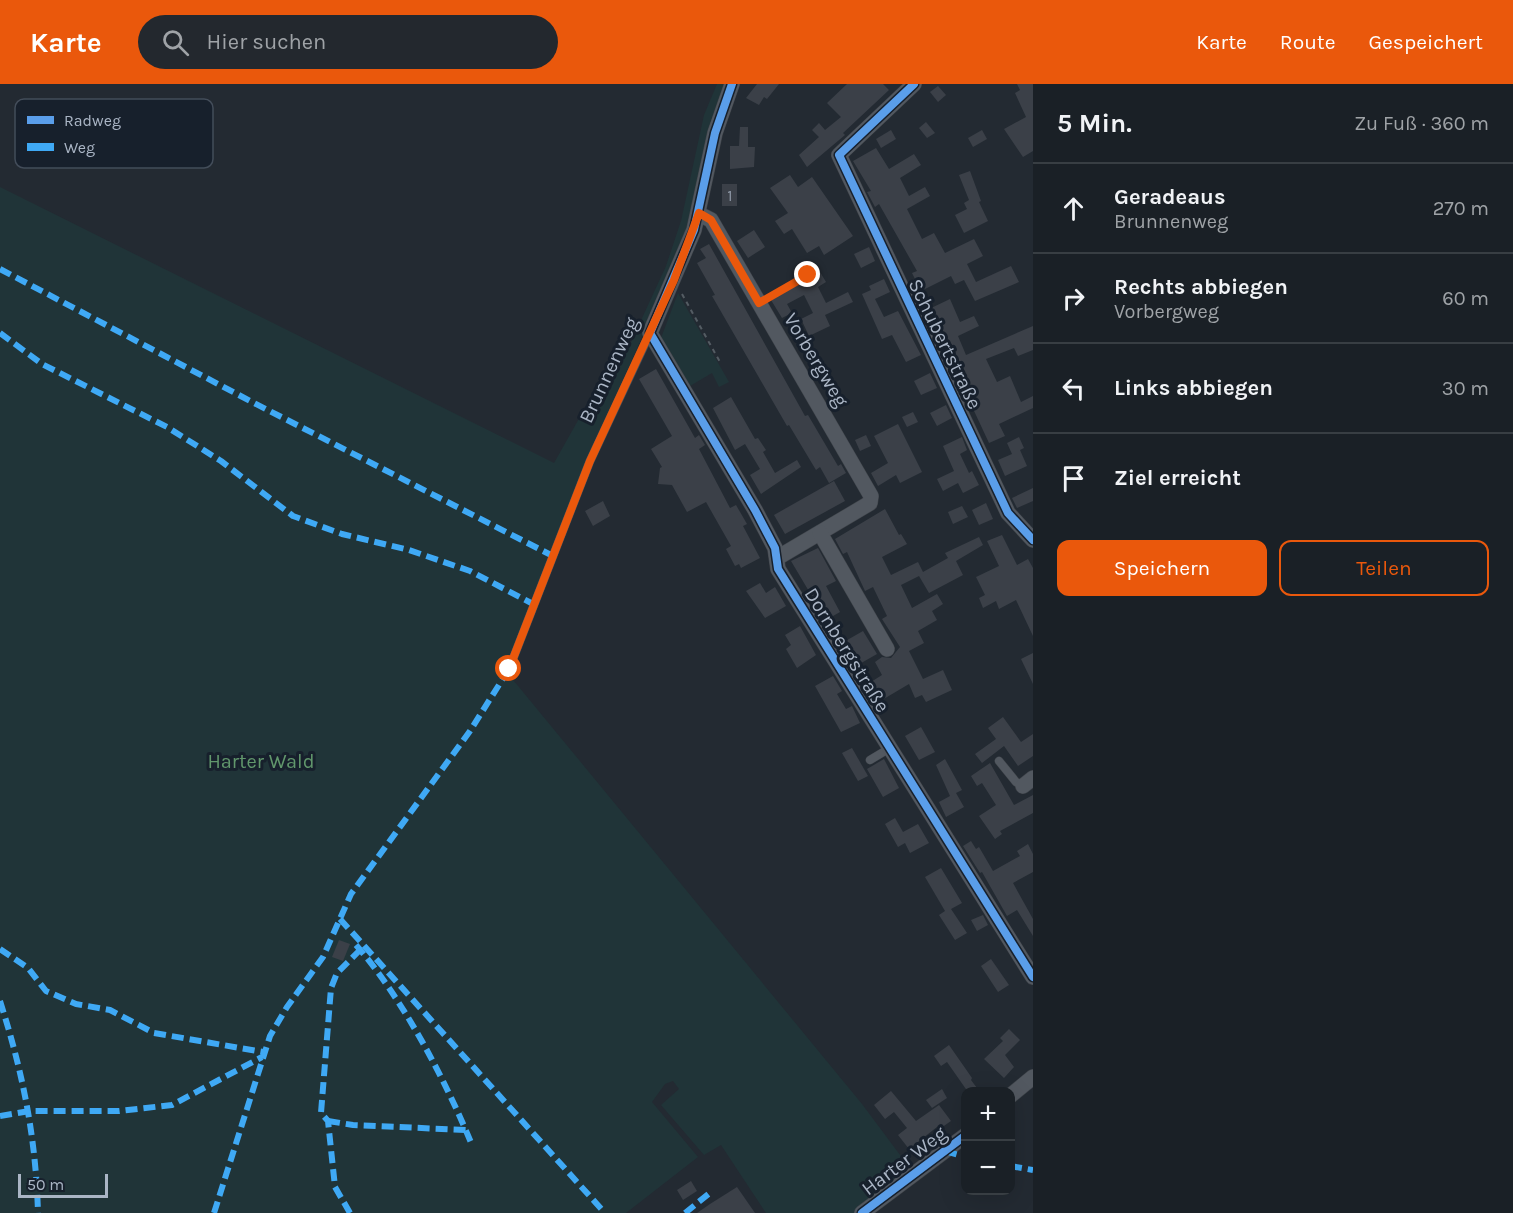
<!DOCTYPE html>
<html lang="de">
<meta charset="utf-8">
<style>
:root{--surface:#1a2026;--page:#23282e;--text:#f1f3f6;--muted:#9fa3a7;--line:#383e43;--accent:#ea580c}
body{margin:0;font-family:Karla,sans-serif;background:var(--page);color:var(--text)}
.controls{position:absolute;right:18px;bottom:18px;display:grid;overflow:hidden;border-radius:12px;box-shadow:0 6px 24px #0002}
.controls button{width:54px;height:54px;display:grid;place-items:center;padding:0;border:0;border-bottom:2px solid var(--line);background:var(--surface);color:var(--text);font:30px sans-serif}
.scale{position:absolute;left:18px;bottom:15px;width:90px;box-sizing:border-box;padding-left:6px;border:3px solid #aab5c5;border-top:0;font-size:16px;line-height:21px;white-space:nowrap;color:#aab5c5;-webkit-text-stroke:4px #17202c;paint-order:stroke}
.stop{position:absolute;width:18px;height:18px;margin:-14px;border:4px solid #ea580c;border-radius:50%;background:#fff}
.stop.end{background:#ea580c;border-color:#fff;box-shadow:0 2px 6px #0008}
.list{margin:0;padding:0;list-style:none}
h2{display:flex;justify-content:space-between;align-items:center;height:78px;margin:0;padding:0 24px;font-size:26px}
h2 small{font-size:20px;font-weight:400;color:var(--muted)}
.list li{display:grid;grid-template-columns:39px 1fr auto;gap:18px;align-items:center;box-sizing:border-box;height:90px;padding:0 24px;border-top:2px solid var(--line)}
.list b{display:block;font-size:22px;white-space:nowrap}
.list p{margin:0;font-size:20px;white-space:nowrap;color:var(--muted)}
.list em{font-size:20px;font-style:normal;color:var(--muted)}
.actions{display:flex;gap:12px;padding:18px 24px}
.actions a{flex:1;padding:14px 0;border:2px solid var(--accent);border-radius:12px;text-align:center;font-size:21px;color:var(--accent)}
.actions .main{background:var(--accent);color:#fff}
.icon{flex:none;width:33px;height:33px;fill:none;stroke:currentColor;stroke-width:2;stroke-linecap:round;stroke-linejoin:round}
.map{position:relative;flex:none;width:1033px;height:1129px;overflow:hidden}
header{display:flex;align-items:center;gap:36px;box-sizing:border-box;height:84px;padding:0 30px;background:var(--accent);color:#fff}
header strong{font-size:28px}
nav{display:flex;gap:33px;margin-inline-start:auto;font-size:21px}
.search{width:420px;height:54px;background:var(--page);display:flex;align-items:center;gap:15px;box-sizing:border-box;padding:0 21px;border-radius:33px;color:var(--muted);font-size:22px}
main{display:flex}
aside{flex:1;background:var(--surface)}
.map>svg:first-child{display:block}
.green{fill:#203438}
.building{fill:#3b4048}
.lines{fill:none;stroke-linecap:round;stroke-linejoin:round}
.lane-casing{stroke:#3f444a;stroke-width:9}
.street-casing{stroke:#3f444a;stroke-width:16}
.path{stroke:#545c63;stroke-width:2;stroke-dasharray:4.5 4.5;stroke-linecap:butt}
.lane{stroke:#525860;stroke-width:8}
.street{stroke:#525860;stroke-width:15}
.quiet{stroke:#3fa9f5;stroke-width:6;stroke-dasharray:12 6;stroke-linecap:butt}
.cycleway-casing{stroke:#17202c;stroke-width:11}
.cycleway{stroke:#5a9eea;stroke-width:8}
.route{stroke:#ea580c;stroke-width:8}
.labels{text-anchor:middle;dominant-baseline:central;stroke-width:6;stroke-linejoin:round;paint-order:stroke}
.number-label{font-size:16px;fill:#8e98a6}
.street-label{font-size:20px;fill:#aab5c5;stroke:#17202c}
.park-label{font-size:20px;fill:#61976c;stroke:#17202c}
.key{fill:#17202c;stroke:#434d5a;stroke-width:1.5}
.key-label{font-size:16px;fill:#aab5c5}
</style>
<header>
<strong>Karte</strong>
<div class="search"><svg class="icon" aria-label="search" viewBox="0 0 24 24"><circle cx="10" cy="10" r="6"/><path d="M15 15l6 6"/></svg>Hier suchen</div>
<nav><a>Karte</a><a>Route</a><a>Gespeichert</a></nav>
</header>
<main>
<div class="map">
<svg width="1033" height="1129" viewBox="0 0 1033 1129">
<rect width="100%" height="100%" fill="#232a32"/>
<g class="green">
<path d="M717,0h10l-16,36 -27,121 -105,240 -74,189 357,434 50,67 -56,42h-90l-45,-68 -17,10 -43,-50 18,-16 -6,-8 -8,3 -13,18 46,55 -72,56h-626v-1026l554,276 40,-71 20,-13 52,-113 15,-45 23,-106z"/>
<path d="M678,209l51,89 -10,5 -7,-14 -22,13 -29,-48z"/>
</g>
<g class="building">
<path d="M757,0h22l-12,15 -3,-2 -5,8 -13,-7z"/>
<path d="M847,0h36l6,6 -46,43 2,2 -38,32 -8,-12 20,-18 -7,-7 7,-7 6,7 16,-13 -14,-14z"/>
<path d="M1017,0h16v67l-10,6 -19,-28 22,-12 -11,-24 5,-3z"/>
<path d="M938,2l8,9 -8,7 -8,-10z"/>
<path d="M926,38l9,11 -8,5 -8,-10z"/>
<path d="M740,43h8v20h7l-1,20 -24,2v-23h9z"/>
<path d="M891,46l5,9 -15,9 -5,-9z"/>
<path d="M982,46l5,9 -14,8 -5,-9z"/>
<path d="M876,64l13,21 25,-15 7,11 -21,13 9,18 16,-9 5,9 -23,13 15,30 12,-6 11,20 29,-14 9,17 -16,8 9,18 35,-16 8,16 -44,19 -11,-21 -9,4 -4,-8 -30,15 -9,-18 5,-2 -38,-67 -4,3 -8,-15 4,-1 -18,-30z"/>
<path d="M970,87l11,30 -2,1 9,19 -24,12 -9,-18 12,-6 -3,-6 5,-3 -10,-25z"/>
<path d="M790,91l8,12 14,-10 41,59 -29,19 -5,-9 -12,7 -15,-24 -8,5 -9,-13 13,-8 -18,-25z"/>
<rect x="722" y="100" width="15" height="22"/>
<path d="M754,146l11,17 -17,11 -11,-17z"/>
<path d="M709,160l96,172 3,-1 30,51 3,-2 5,9 -17,10 -9,-16 -4,3 -27,-45 -2,1 -75,-130 3,-1 -18,-32 9,-5 -6,-9z"/>
<path d="M869,163l6,14 -14,7 -7,-14z"/>
<path d="M820,188l6,10 -8,5 8,16 22,-11 5,10 -28,13 5,11 -21,10 -8,-17 12,-6 -9,-18 -17,9 5,9 -10,5 -11,-18z"/>
<path d="M884,195l6,13 -15,7 9,18 14,-6 23,44 -15,7 -14,-27 -10,4 -20,-45 9,-4 -2,-4z"/>
<path d="M950,215l10,23 14,-6 5,10 -21,10 8,19 67,-29v24l-15,6 -4,-8 -28,11 11,23 13,-6 11,26 12,-6v12l-34,16 6,12 -16,7 -62,-133z"/>
<path d="M656,285l39,69 4,-3 6,10 -6,4 31,59 6,-3 11,19 -4,2 17,32 -19,10 -2,-4 -4,2 -9,-17 5,-3 -25,-44 -19,10 -15,-27 -14,-1 2,-16 2,-1 -11,-18 21,-13 -33,-57z"/>
<path d="M930,289l7,15 -16,7 -7,-14z"/>
<path d="M731,313l24,42 3,-1 8,12 -3,2 12,21 22,-13 4,7 -40,27 -11,-19 10,-6 -15,-25 -10,6 -22,-42z"/>
<path d="M946,321l6,13 -15,8 -7,-13z"/>
<path d="M913,328l5,10 -11,5 -5,-10z"/>
<path d="M898,340l24,48 -22,11 -4,-8 -18,11 -7,-13 17,-10 -14,-27z"/>
<path d="M866,351l5,11 -11,5 -5,-11z"/>
<path d="M962,353l5,13 -7,4 9,19 3,-2 7,14 -16,8 -5,-10 -15,8 -6,-12 17,-8 -11,-25z"/>
<path d="M1019,353l5,11 -4,2 7,16 -22,10 -7,-16 14,-6 -5,-11z"/>
<path d="M834,397l11,20 -60,33 -11,-19z"/>
<path d="M1033,404v13l-16,7 -5,-10z"/>
<path d="M603,417l7,15 -17,10 -8,-15z"/>
<path d="M986,419l7,16 -14,6 -7,-15z"/>
<path d="M962,422l6,11 -15,7 -5,-12z"/>
<path d="M885,425l14,26 2,-1 6,10 -25,13 9,18 27,-13 5,10 25,-14 -3,-5 34,-16 4,8 -27,16 7,14 -34,18 -10,-17 -18,9 11,23 25,-14 6,10 -11,7 5,9 -19,11 6,12 -15,8 14,28 20,-9 9,20 -26,12 -4,-7 -7,3 -6,-14 -27,16 -11,-18 11,-7 -7,-13 7,-5 9,1 9,-11 -18,-28 5,-3 -14,-29 -8,4 -18,-39 -4,2 -8,-15z"/>
<path d="M1002,451l15,30 11,-6 5,9v68l-17,-36 -17,9 -3,-8 -13,7 -4,-10 6,-3 -9,-18 23,-11 -12,-25z"/>
<path d="M818,464l18,33 -10,5 14,26 -14,8 -35,-59z"/>
<path d="M760,499l6,10 9,-6 11,19 -21,12 -19,-27z"/>
<path d="M800,542l16,29 -19,13 -11,-19 5,-4 -6,-10z"/>
<path d="M863,547l14,23 -21,12 -14,-23z"/>
<path d="M1033,569v31l-12,-25z"/>
<path d="M833,592l9,15 -5,3 9,15 6,-3 8,17 -19,9 -26,-46z"/>
<path d="M1003,633l18,25 12,-8v22l-15,10 -14,-20 -22,17 -7,-9 21,-15 -8,-11z"/>
<path d="M921,643l14,25 -16,8 -14,-24z"/>
<path d="M852,664l16,28 -10,5 -16,-28z"/>
<path d="M884,675l15,29 -16,9 -16,-28z"/>
<path d="M945,675l17,31 -6,3 8,14 -18,10 -7,-15 11,-6 -14,-31z"/>
<path d="M990,679l24,42 19,-10v18l-33,18 2,3 -7,5 -16,-23 17,-11 -14,-22 -5,3 -6,-10z"/>
<path d="M895,734l8,14 15,-8 11,19 -19,10 -5,-10 -7,4 -13,-23z"/>
<path d="M971,757l5,8 3,-2 14,24 27,-15 -3,-5 11,-7 5,10v18l-20,11 20,36v17l-16,-26 -10,6 -25,-44 -2,1 -17,-27z"/>
<path d="M941,784l21,35 -11,6 16,24 -12,7 -16,-25 6,-4 -20,-34z"/>
<path d="M983,831l5,10 -11,6 -6,-11z"/>
<path d="M339,856l11,4 -7,17 -11,-4z"/>
<path d="M991,875l18,26 -11,7 -17,-26z"/>
<path d="M1009,945l11,11 -15,15 9,12 -10,11 -20,-19 19,-18 -3,-3z"/>
<path d="M949,961l23,33 -1,2 9,12h-12l-21,-30 -6,4 -7,-10z"/>
<path d="M942,1005l5,9 -15,10 -6,-8z"/>
<path d="M891,1007l25,30 23,-16 12,16 -13,9 -1,-3 -28,22 -11,-14 9,-7 -13,-16 -9,7 -11,-14z"/>
<path d="M691,1097l6,10 -14,9 -6,-10z"/>
<path d="M737,1103l18,26h-58l13,-9z"/>
</g>
<g class="lines">
<g class="lane-casing">
<g id="lane">
<path d="M509,585l81,-208 60,-128"/>
<path d="M870,676l20,-12"/>
<path d="M999,677l17,21 7,4"/>
</g>
</g>
<g class="street-casing">
<g id="street">
<path d="M732,0l-17,49 -21,97 -44,103 105,177 20,38 3,21 255,408"/>
<path d="M914,0l-75,71 169,358 25,27"/>
<path d="M699,130l12,6 160,276 -1,7 -93,55"/>
<path d="M820,449l67,116"/>
<path d="M1023,702l10,-8"/>
<path d="M1010,1012l23,-19"/>
<path d="M862,1129l104,-78"/>
</g>
</g>
<g class="path">
<path d="M682,210l38,68"/>
<path d="M771,212l37,-21"/>
</g>
<use href="#lane" class="lane"/>
<use href="#street" class="street"/>
<g class="quiet">
<path d="M0,185l254,134 299,153"/>
<path d="M0,249l42,31 125,63 54,34 72,55 49,18 67,16 61,21 65,34"/>
<path d="M340,835l265,294"/>
<path d="M356,861c47,54 89,134 116,200"/>
<path d="M0,865l28,19 18,23 30,13 34,6 44,23 109,19"/>
<path d="M0,917c23,72 36,137 38,212"/>
<path d="M0,1032l30,-5h89l53,-6 90,-48"/>
<path d="M328,1037l25,4 113,5"/>
<path d="M945,1067l21,6"/>
<path d="M1010,1082l23,4"/>
<path d="M214,1129l56,-177 17,-29 36,-50 28,-63 119,-163 39,-62"/>
<path d="M350,1129l-15,-26 -7,-66 -7,-8 10,-125 6,-15 23,-23"/>
<path d="M685,1129l26,-21"/>
</g>
<g class="cycleway-casing">
<g id="cycleway">
<path d="M732,0l-17,49 -21,97 -44,103 105,177 20,38 3,21 255,408"/>
<path d="M914,0l-75,71 169,358 25,27"/>
<path d="M862,1129l104,-78"/>
</g>
</g>
<use href="#cycleway" class="cycleway"/>
</g>
<g class="lines">
<path class="route" d="M509,585l81,-208 84,-181 25,-67 12,7 48,83 49,-28"/>
</g>
<g class="labels">
<g class="number-label">
<text x="730" y="111">1</text>
</g>
<g class="street-label">
<text transform="translate(945 260) rotate(64)">Schubertstraße</text>
<text transform="translate(816 276) rotate(59)">Vorbergweg</text>
<text transform="translate(609 286) rotate(-65)">Brunnenweg</text>
<text transform="translate(847 566) rotate(58)">Dornbergstraße</text>
<text transform="translate(904 1077) rotate(-37)">Harter Weg</text>
</g>
<g class="park-label">
<text x="261" y="677">Harter Wald</text>
</g>
</g>
<rect x="15" y="15" width="198" height="69" rx="9" class="key"/>
<rect x="27" y="32" width="27" height="8" fill="#5a9eea"/>
<rect x="27" y="59" width="27" height="8" fill="#3fa9f5"/>
<g class="key-label">
<text x="64" y="42">Radweg</text>
<text x="64" y="69">Weg</text>
</g>
</svg>
<div class="controls">
<button>+</button>
<button>−</button>
</div>
<div class="scale">50 m</div>
<div class="stop" style="left:509px;top:585px"></div>
<div class="stop end" style="left:808px;top:191px"></div>
</div>
<aside>
<h2>5 Min.<small>Zu Fuß · 360 m</small></h2>
<ul class="list">
<li><svg class="icon" aria-label="ahead" viewBox="0 0 24 24"><path d="M12 20V5M6 11l6-6 6 6"/></svg><div><b>Geradeaus</b><p>Brunnenweg</p></div><em>270 m</em></li>
<li><svg class="icon" aria-label="right" viewBox="0 0 24 24"><path d="M7 20v-9h11M14 6l5 5-5 5"/></svg><div><b>Rechts abbiegen</b><p>Vorbergweg</p></div><em>60 m</em></li>
<li><svg class="icon" aria-label="left" viewBox="0 0 24 24"><path d="M17 20v-9H6M10 6l-5 5 5 5"/></svg><div><b>Links abbiegen</b></div><em>30 m</em></li>
<li><svg class="icon" aria-label="arrive" viewBox="0 0 24 24"><path d="M6 21V4h12l-3 4 3 4H6"/></svg><div><b>Ziel erreicht</b></div></li>
</ul>
<div class="actions"><a class="main">Speichern</a><a>Teilen</a></div>
</aside>
</main>
